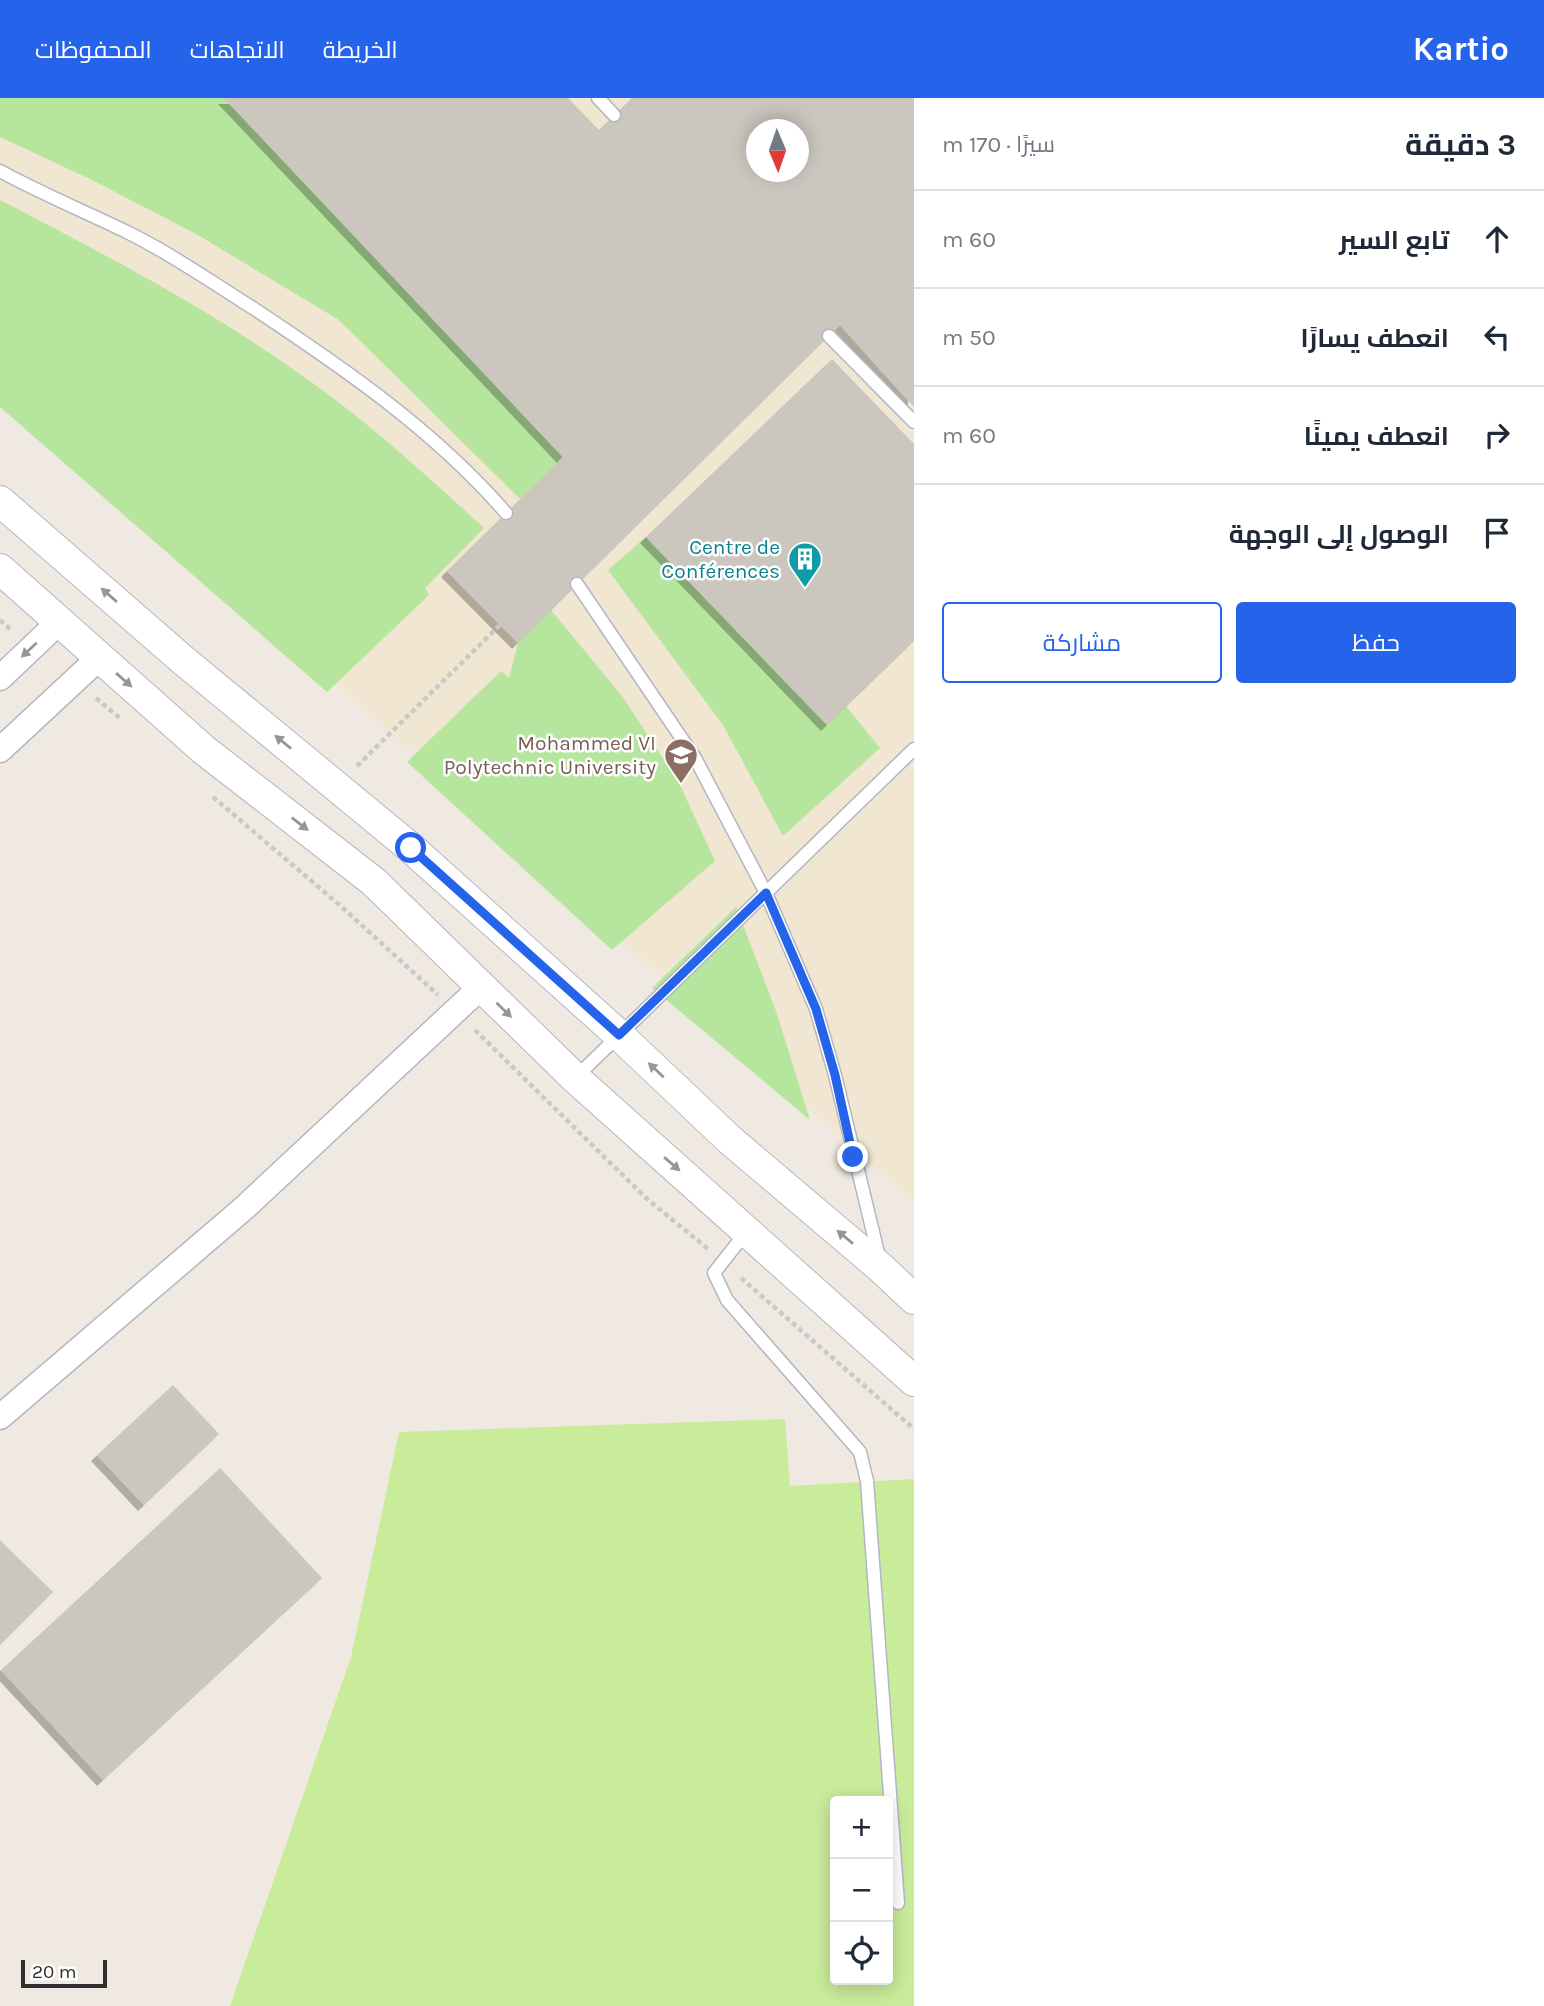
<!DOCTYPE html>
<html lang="ar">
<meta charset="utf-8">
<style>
:root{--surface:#fff;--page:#f6f6f7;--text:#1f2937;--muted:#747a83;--line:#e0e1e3;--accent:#2563eb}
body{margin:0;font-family:Karla,Cairo,sans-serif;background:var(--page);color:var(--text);direction:rtl}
.controls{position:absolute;right:21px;bottom:21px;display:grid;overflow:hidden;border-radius:7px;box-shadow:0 4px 18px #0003}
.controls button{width:63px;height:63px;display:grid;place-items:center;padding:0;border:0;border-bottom:2px solid var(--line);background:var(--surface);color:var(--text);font:35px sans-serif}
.compass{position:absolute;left:746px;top:21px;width:63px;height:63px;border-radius:50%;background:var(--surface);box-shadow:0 4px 18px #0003;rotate:178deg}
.scale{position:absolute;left:21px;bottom:18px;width:86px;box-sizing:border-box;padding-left:7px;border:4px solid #2e2e2e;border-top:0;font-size:19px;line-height:24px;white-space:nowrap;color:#2e2e2e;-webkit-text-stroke:5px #fff;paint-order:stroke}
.stop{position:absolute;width:21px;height:21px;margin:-16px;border:5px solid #2563eb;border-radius:50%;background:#fff}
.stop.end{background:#2563eb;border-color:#fff;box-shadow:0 2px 7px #0008}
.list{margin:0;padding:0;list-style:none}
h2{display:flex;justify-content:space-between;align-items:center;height:91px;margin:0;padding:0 28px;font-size:30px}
h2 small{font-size:23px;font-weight:400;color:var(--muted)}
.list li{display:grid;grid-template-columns:46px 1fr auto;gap:21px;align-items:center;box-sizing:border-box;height:98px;padding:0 28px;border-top:2px solid var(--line)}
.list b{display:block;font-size:26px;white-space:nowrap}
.list em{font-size:23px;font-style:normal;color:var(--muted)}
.actions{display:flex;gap:14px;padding:21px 28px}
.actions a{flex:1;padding:16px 0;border:2px solid var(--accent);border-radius:7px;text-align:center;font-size:24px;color:var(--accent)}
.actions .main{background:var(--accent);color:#fff}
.icon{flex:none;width:38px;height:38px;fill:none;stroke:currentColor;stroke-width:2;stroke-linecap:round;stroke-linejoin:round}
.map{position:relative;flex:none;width:914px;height:1908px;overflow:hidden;direction:ltr}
header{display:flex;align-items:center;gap:42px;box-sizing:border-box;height:98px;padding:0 35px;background:var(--accent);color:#fff}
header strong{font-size:33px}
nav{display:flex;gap:38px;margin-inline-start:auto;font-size:24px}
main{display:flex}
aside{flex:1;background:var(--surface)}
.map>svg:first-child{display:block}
.education{fill:#f0e6d1;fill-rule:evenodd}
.green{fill:#b6e59e}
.pitch{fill:#c9ec9a;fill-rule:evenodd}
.building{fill:#cbc7bf;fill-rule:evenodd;filter:url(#shadow)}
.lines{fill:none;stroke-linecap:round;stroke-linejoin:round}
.service-casing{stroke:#b4b7c1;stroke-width:15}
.minor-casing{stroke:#b4b7c1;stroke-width:27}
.tertiary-casing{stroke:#b4b7c1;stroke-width:32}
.path{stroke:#c9c9c9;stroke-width:4.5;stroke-dasharray:5 3.5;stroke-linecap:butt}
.service{stroke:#fff;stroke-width:12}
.minor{stroke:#fff;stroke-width:24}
.tertiary{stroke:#fff;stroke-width:30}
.oneway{fill:#969696}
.route{stroke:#2563eb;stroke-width:9}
.labels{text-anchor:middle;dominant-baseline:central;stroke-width:5;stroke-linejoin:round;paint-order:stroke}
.culture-label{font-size:21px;fill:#0d838f;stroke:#fff;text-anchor:end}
.education-label{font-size:21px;fill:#785e54;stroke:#fff;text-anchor:end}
</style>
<header>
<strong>Kartio</strong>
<nav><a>الخريطة</a><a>الاتجاهات</a><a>المحفوظات</a></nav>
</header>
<main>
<aside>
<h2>3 دقيقة<small>سيرًا · 170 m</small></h2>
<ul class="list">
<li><svg class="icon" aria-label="ahead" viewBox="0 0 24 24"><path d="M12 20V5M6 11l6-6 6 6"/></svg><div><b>تابع السير</b></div><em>60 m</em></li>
<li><svg class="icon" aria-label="left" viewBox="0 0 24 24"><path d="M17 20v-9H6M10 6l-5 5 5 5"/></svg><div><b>انعطف يسارًا</b></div><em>50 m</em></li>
<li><svg class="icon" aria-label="right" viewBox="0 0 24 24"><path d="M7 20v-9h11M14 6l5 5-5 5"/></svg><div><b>انعطف يمينًا</b></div><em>60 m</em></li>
<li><svg class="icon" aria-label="arrive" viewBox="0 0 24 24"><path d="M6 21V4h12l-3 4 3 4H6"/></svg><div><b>الوصول إلى الوجهة</b></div></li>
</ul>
<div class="actions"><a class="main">حفظ</a><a>مشاركة</a></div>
</aside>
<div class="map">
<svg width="914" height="1908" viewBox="0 0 914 1908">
<defs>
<filter id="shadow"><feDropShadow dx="-6" dy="6" stdDeviation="0" flood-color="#0004"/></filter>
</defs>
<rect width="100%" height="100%" fill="#efe9e1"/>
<path class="education" d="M0,0h914v1105l-914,-819zM757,32h42v42h-42z"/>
<g class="green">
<path d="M0,0h224l339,359 -43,42 -181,-179 -141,-85 -108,-56 -90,-42z"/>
<path d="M0,102c102,53 206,107 300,174 66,46 125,100 184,154l-59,60 4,7 -102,97 -327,-285z"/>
<path d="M646,439l181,187 19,-18 34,42 -97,88 -60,-111 -115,-155z"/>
<path d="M551,512l71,86 56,85 37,80 -103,89 -205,-188 94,-91 8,7 9,-35z"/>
<path d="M736,809l40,104 34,109 -158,-132z"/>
</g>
<path class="pitch" d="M785,1321l5,67 124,-7v527h-684l121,-349 48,-225zM835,1703h53v179h-53z"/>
<g class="building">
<path d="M224,0h344l31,32 33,-32h282v309l-74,-82 -322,318 -71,-72 116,-114zM757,32h42v42h-42z"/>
<path d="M832,261l82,85v197l-87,84 -181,-188z"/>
<path d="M173,1287l46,49 -75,71 -47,-50z"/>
<path d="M220,1370l102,110 -219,202 -102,-110z"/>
<path d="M0,1442l53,52 -53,53z"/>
</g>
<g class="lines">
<g class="service-casing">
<g id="service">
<path d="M598,0l16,17"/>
<path d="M0,73c42,23 86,41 129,62 44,22 86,51 127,77 89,59 179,121 250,203"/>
<path d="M829,238l85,86"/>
<path d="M577,486l118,174 71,135 50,116 19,66 44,182"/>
<path d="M575,980l339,-329"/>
<path d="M747,1133l-33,42 13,27 133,152 7,29 31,422"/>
</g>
</g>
<g class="minor-casing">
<g id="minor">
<path d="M0,580l59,-56"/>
<path d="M0,652l99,-92"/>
<path d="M0,1319l243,-208 238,-222"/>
</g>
</g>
<g class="tertiary-casing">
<g id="tertiary">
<path d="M0,403l184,160 227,187 208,187 111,105 151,128 33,31"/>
<path d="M0,471l204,181 170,132 201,196 339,303"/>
</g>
</g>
<g class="path">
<path d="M0,522l12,11"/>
<path d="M96,600l25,21"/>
<path d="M357,668l143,-141"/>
<path d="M213,699l130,111 95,87"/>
<path d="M475,932l171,168 62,51"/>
<path d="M741,1180l173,151"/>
</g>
<use href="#service" class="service"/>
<use href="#minor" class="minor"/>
<use href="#tertiary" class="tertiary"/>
</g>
<defs><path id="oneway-solid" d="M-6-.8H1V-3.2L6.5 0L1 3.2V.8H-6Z" transform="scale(1.75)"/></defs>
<g class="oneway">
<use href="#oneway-solid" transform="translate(109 497) rotate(-139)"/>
<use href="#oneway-solid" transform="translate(29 552) rotate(137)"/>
<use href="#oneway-solid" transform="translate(124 582) rotate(41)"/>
<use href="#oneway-solid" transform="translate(283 644) rotate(-141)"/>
<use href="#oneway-solid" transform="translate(300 726) rotate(38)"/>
<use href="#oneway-solid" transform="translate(504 912) rotate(44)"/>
<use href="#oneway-solid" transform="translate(656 972) rotate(-137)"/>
<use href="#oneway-solid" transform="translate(672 1066) rotate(41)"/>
<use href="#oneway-solid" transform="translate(845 1139) rotate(-140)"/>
</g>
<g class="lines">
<path class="route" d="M411,750l208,187 147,-142 50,116 19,66 18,82"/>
</g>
<defs>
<g id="building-pin" transform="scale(1.75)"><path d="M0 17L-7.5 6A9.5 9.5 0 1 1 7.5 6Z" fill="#0f9aa8" stroke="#fff"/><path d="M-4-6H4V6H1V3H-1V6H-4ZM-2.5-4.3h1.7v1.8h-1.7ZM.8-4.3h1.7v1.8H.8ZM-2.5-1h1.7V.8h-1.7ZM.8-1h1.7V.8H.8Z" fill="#fff"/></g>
<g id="university-pin" transform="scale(1.75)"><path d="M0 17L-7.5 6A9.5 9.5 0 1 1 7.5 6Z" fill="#8d6e63" stroke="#fff"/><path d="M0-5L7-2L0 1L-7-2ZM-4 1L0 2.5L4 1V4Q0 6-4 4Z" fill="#fff"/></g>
</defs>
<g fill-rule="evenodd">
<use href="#building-pin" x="805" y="461"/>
<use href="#university-pin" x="681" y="657"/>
</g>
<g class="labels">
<g class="culture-label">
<text x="780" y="449">Centre de<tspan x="780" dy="24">Conférences</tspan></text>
</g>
<g class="education-label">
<text x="656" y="645">Mohammed VI<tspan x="656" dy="24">Polytechnic University</tspan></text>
</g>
</g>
</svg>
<div class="controls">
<button>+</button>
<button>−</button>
<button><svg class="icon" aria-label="locate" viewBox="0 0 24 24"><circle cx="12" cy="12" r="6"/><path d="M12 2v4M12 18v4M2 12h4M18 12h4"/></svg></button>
</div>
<svg class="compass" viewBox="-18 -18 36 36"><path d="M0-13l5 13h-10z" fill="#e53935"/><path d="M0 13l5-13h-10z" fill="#747a83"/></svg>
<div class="scale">20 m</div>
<div class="stop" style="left:411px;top:750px"></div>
<div class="stop end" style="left:853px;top:1059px"></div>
</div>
</main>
